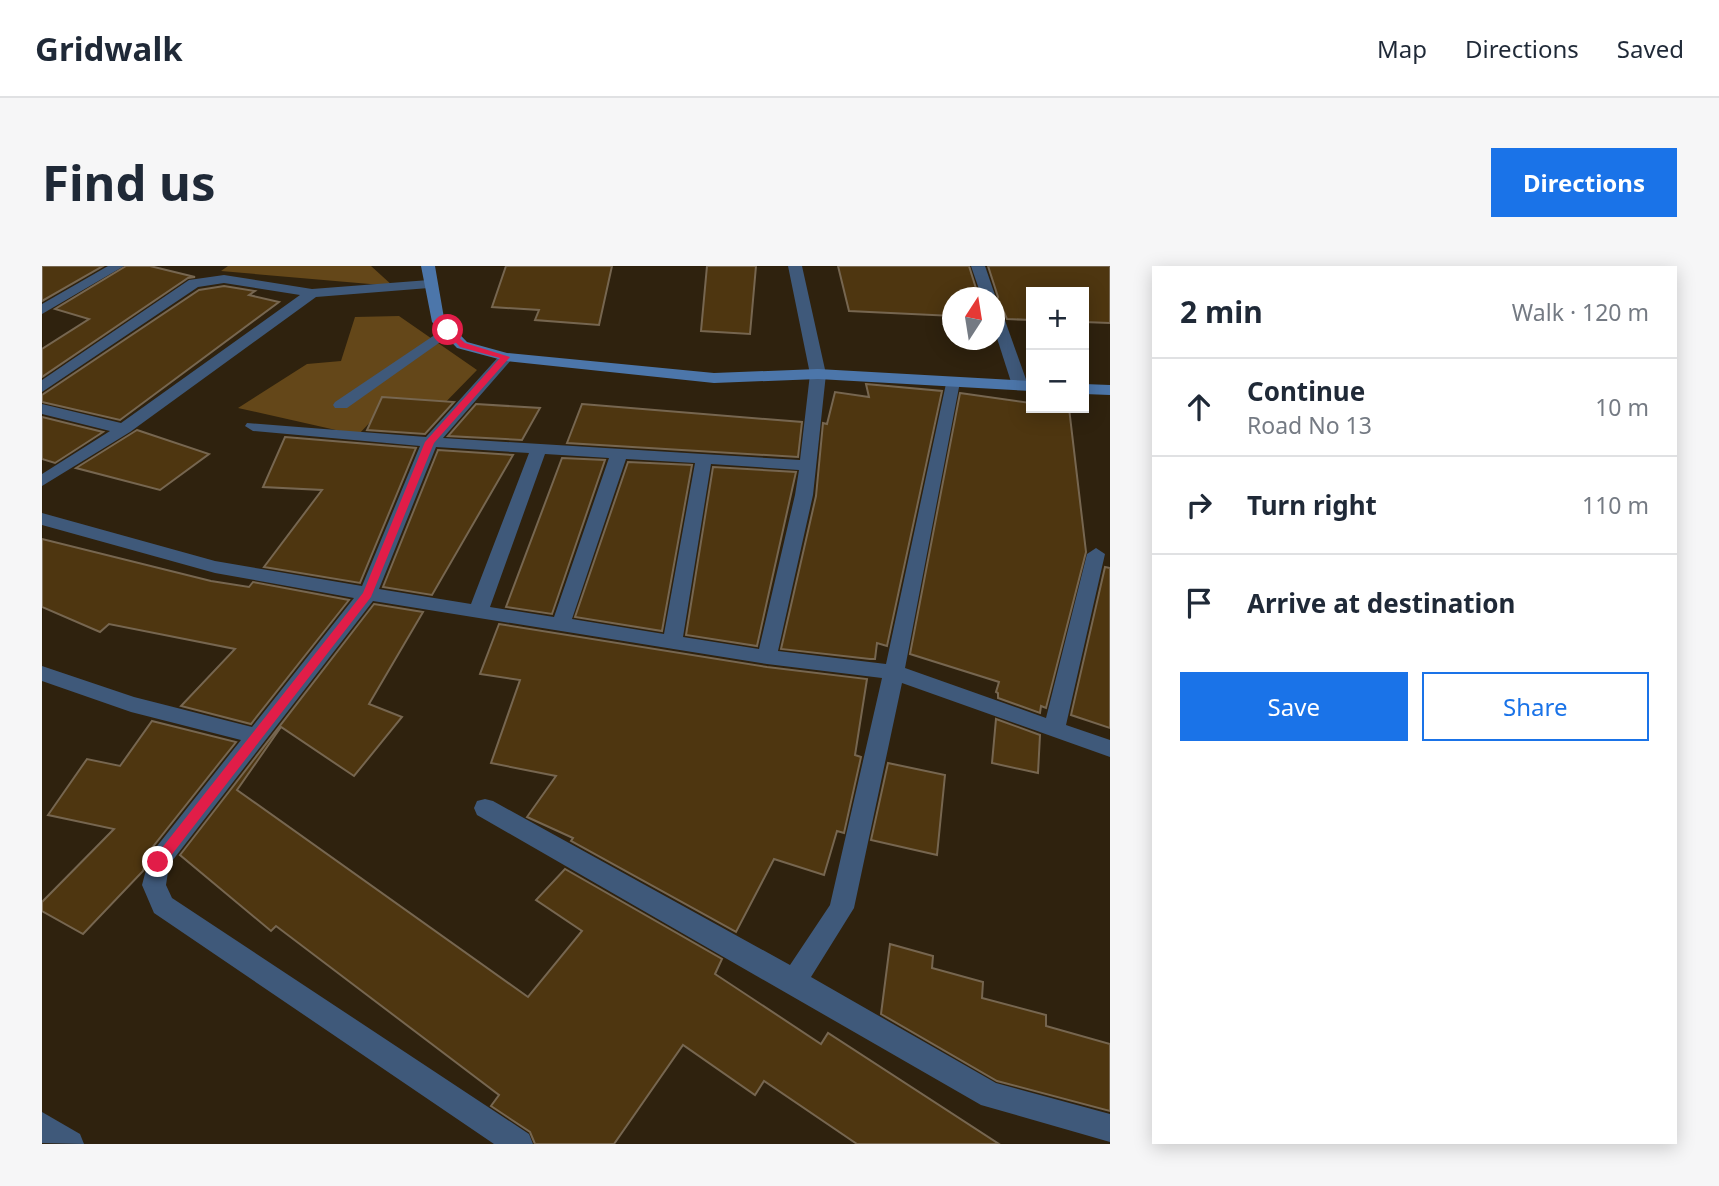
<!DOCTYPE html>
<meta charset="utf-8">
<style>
:root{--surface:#fff;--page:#f6f6f7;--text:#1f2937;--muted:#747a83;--line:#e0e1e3;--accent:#1a73e8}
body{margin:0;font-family:"Noto Sans",sans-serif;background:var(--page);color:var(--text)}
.controls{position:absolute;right:21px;top:21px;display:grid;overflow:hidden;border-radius:0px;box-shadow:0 4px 18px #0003}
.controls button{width:63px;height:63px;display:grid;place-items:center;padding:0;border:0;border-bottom:2px solid var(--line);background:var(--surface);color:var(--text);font:35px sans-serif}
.compass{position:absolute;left:900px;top:21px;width:63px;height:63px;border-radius:50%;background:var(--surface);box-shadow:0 4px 18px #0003;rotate:12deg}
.stop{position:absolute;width:21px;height:21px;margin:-16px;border:5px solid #e11d48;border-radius:50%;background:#fff}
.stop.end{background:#e11d48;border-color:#fff;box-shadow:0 2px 7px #0008}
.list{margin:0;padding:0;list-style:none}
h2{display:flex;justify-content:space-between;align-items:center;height:91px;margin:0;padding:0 28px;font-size:30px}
h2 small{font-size:23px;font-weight:400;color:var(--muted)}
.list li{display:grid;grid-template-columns:46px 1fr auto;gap:21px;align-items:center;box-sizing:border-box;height:98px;padding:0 28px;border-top:2px solid var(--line)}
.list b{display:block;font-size:26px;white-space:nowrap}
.list p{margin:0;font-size:23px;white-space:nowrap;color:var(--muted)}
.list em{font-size:23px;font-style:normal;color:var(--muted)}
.actions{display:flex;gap:14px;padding:21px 28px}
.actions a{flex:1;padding:16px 0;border:2px solid var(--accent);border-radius:0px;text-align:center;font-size:24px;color:var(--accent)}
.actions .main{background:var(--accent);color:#fff}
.icon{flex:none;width:38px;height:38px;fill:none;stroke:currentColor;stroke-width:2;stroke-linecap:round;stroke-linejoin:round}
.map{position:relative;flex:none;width:1068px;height:878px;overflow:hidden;border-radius:0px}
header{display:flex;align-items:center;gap:42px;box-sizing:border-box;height:98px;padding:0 35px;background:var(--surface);border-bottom:2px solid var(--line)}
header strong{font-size:33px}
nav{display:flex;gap:38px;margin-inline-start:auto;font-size:24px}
.intro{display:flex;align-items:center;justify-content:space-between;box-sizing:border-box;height:168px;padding:0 42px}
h1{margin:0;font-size:49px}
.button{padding:18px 32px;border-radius:0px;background:var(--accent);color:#fff;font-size:24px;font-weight:700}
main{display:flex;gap:42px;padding:0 42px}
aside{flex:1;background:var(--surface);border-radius:0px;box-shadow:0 4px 18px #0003}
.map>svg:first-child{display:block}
.green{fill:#644719}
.building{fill:#4e3610;stroke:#766650;stroke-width:2}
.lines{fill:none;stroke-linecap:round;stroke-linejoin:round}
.lane{fill:#3f597a;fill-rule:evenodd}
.street{fill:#3f597a;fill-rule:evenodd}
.secondary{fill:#4c76aa;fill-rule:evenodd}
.route{fill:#e11d48}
</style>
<header>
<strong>Gridwalk</strong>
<nav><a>Map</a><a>Directions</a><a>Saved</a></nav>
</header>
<div class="intro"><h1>Find us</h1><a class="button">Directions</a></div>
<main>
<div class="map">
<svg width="1068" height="878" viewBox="0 0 1068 878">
<rect width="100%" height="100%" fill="#2f220e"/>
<g class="green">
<path d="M186,0h143l22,20 -172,-15z"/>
<path d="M357,50l78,54 -41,42 -45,-12 -33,35 -120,-27 69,-44 34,-3 14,-44z"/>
</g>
<g class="building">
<path d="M0,0h61l-61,35z"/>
<path d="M84,0h24l45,11 -7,1 -146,99v-28l47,-30 -34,-10z"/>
<path d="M464,0h106l-13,59 -64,-5 4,-10 -47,-3z"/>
<path d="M665,0h49l-6,68 -49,-3z"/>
<path d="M796,0h131l10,32h-26v18l-104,-5z"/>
<path d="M946,0h122v57l-26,-1v-30h-53v28l-24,-1 -4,-9 -8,-5 3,-8z"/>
<path d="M182,20l31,5 -6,4 30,7 -159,118 -78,-18v-7l157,-105z"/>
<path d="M824,118l76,7 -55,255 -10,-3 -2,16h-5l-89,-10 35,-153 7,-73 4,1 8,-32 34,5z"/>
<path d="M918,127l71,10v5h38l17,144 -40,156 -5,-2 -1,7 -42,-15v-5l-2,-1 3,-10 -89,-28z"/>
<path d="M340,131l72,5 -29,32 -58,-4z"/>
<path d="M434,138l64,4 -18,32 -74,-4z"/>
<path d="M540,138l220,18 -4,35 -231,-14z"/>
<path d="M0,151l61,15 -48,31 -13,-4z"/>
<path d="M95,164l72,24 -49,36 -84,-22z"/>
<path d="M243,171l131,11 -56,135 -96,-16 58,-77 -59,-3z"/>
<path d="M396,184l75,5 -81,140 -49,-8z"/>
<path d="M520,192l43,2 -53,154 -46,-7z"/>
<path d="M586,196l64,3 -30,166 -87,-14z"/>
<path d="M671,201l83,5 -39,174 -71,-11z"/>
<path d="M0,273l169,42 38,6 4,-5 96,18 -98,124 -70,-18 54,-57 -126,-25 -9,8 -58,-25z"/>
<path d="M1063,301l5,1v160l-39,-13z"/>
<path d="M332,338l49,8 -54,92 33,13 -48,59 -73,-49 -44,63 291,207 54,-66 -46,-31 29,-31 157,90 -7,15 106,70 7,-11 171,111h-142l-93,-63 -9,14 -72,-50 -69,99h-79l-5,-12 -39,-26 8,-11 -223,-169 -5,5 -91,-76z"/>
<path d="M457,358l268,43 100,12 -12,76 6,2 -17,76 -7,-2 -13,44 -50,-16 -38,73 -165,-91 2,-3 -46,-21 29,-41 -65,-13 29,-83 -40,-6z"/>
<path d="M954,453l44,16 -2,38 -46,-10z"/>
<path d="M110,455l84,21 -88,111 -5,18 -60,63 -41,-23v-9l72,-73 -66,-14 39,-56 33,7z"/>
<path d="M846,497l57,12 -8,80 -66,-15z"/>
<path d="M848,678l43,12 -1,12 51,14 -1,16 64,17v11l64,18v67l-113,-30 -116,-67z"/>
</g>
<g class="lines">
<path class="lane" d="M406,60l5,1 2,3 -2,3 -106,75h-12l-2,-3 2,-3z"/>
<g class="street">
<path d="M66,0h16l-82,48v-10z"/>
<path d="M746,0h14l24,108 -13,121 -35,156 108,13 61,-285 5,-2 8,5 -55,286 141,50 41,-164 9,-6 9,6 -39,171 44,15v17l-208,-74 -48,225 -43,69 185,106 114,31v28l-129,-37 -504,-290 -3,-7 3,-7 8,-2 8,2 297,164 40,-60 52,-227 -115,-14 -394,-63 -204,264 -3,20 6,13 357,236 4,10h-39l-340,-231 -12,-28 8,-30 91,-115 -110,-28 -89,-31v-15l92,31 118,30 102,-129 -139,-25 -173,-48v-12l173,48 147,25 58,-140 -167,-15 -8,-5 2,-3 179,14 75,-83h10l2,3 -2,3 -68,78 357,22 10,-86zM394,181l93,6 -58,151 -92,-15zM503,188l64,4 -55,159 -64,-10zM584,193l69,4 -31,171 -92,-15zM669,198l88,6 -4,25 -36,154 -76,-12z"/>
<path d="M929,0h14l11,32 -1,2v-2h-13z"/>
<path d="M182,9l88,14 117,-9 7,4 -7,4 -113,9 -186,135 -88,54v-12l68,-43 -68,-17v-10l79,19 179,-128 -76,-12 -26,4 -156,105v-12l147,-100z"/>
<path d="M953,42l7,4 26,73 -3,3h-10l-3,-3 -17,-53z"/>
<path d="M0,846l38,22 4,10 -42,-1z"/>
</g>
<g class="secondary">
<path d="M379,0h14l9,52 23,24 40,11 207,20 104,-4 213,12v10l-213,-12 -104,4 -208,-22 -49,-13 -25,-26z"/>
<path d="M1042,118l26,1v10l-26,-1z"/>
</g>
</g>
<path class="route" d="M406,62l17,15 45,14 -76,86 -63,154 -208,269h-9v-8l209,-265 62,-151 75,-84 -40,-11 -16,-17z"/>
</svg>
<div class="controls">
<button>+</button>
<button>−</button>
</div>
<svg class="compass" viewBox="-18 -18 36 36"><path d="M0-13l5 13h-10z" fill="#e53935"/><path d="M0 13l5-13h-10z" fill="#747a83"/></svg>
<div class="stop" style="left:406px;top:64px"></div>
<div class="stop end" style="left:116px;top:596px"></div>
</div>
<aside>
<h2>2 min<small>Walk · 120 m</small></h2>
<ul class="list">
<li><svg class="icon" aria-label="ahead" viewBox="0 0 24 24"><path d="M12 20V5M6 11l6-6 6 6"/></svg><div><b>Continue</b><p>Road No 13</p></div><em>10 m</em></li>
<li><svg class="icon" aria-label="right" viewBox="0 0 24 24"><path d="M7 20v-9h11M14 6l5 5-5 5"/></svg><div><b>Turn right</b></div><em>110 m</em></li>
<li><svg class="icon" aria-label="arrive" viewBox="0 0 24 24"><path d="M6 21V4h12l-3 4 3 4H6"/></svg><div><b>Arrive at destination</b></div></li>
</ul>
<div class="actions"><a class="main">Save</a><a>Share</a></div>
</aside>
</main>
